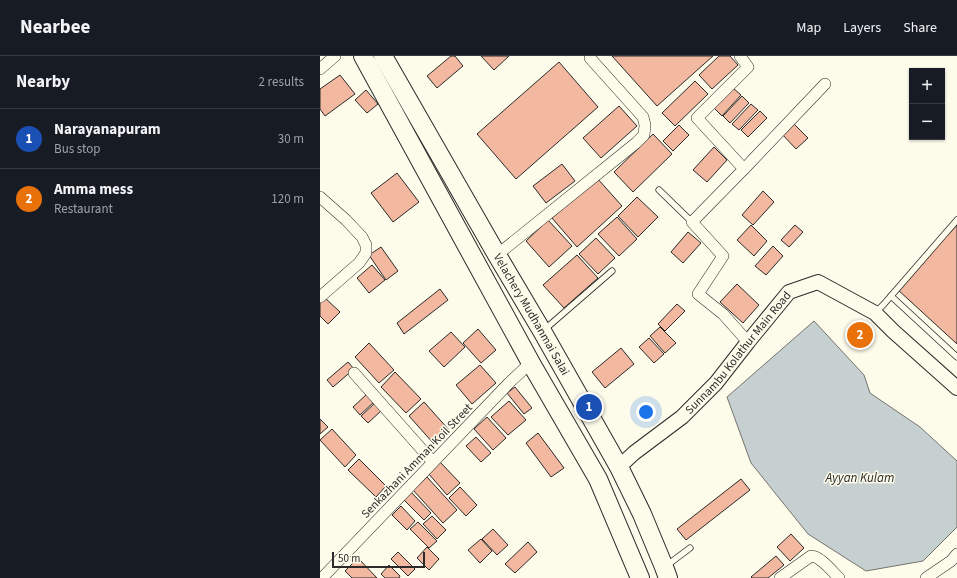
<!DOCTYPE html>
<meta charset="utf-8">
<style>
:root{--surface:#171b24;--page:#20242c;--text:#f1f3f6;--muted:#9ea1a6;--line:#363941;--accent:#2563eb}
body{margin:0;font-family:"Source Sans 3",sans-serif;background:var(--page);color:var(--text)}
.controls{position:absolute;right:12px;top:12px;display:grid;overflow:hidden;border-radius:0px;box-shadow:0 1px 3px #0004}
.controls button{width:36px;height:36px;display:grid;place-items:center;padding:0;border:0;border-bottom:1px solid var(--line);background:var(--surface);color:var(--text);font:20px sans-serif}
.scale{position:absolute;left:12px;bottom:10px;width:93px;box-sizing:border-box;padding-left:4px;border:2px solid #2b2b2b;border-top:0;font-size:11px;line-height:14px;white-space:nowrap;color:#2b2b2b;-webkit-text-stroke:3px #fdfbea;paint-order:stroke}
.you{position:absolute;left:326px;top:356px;width:14px;height:14px;margin:-10px;border:3px solid #fff;border-radius:50%;background:#1a73e8;box-shadow:0 0 0 6px #1a73e833}
.badge{display:grid;place-items:center;width:26px;height:26px;border-radius:50%;background:var(--accent);color:#fff;font-size:13px;font-weight:700}
.pin{position:absolute;translate:-50% -50%;border:2px solid #fff;box-shadow:0 1px 4px #0006}
.list{margin:0;padding:0;list-style:none}
h2{display:flex;justify-content:space-between;align-items:center;height:52px;margin:0;padding:0 16px;font-size:17px}
h2 small{font-size:13px;font-weight:400;color:var(--muted)}
.list li{display:grid;grid-template-columns:26px 1fr auto;gap:12px;align-items:center;box-sizing:border-box;height:60px;padding:0 16px;border-top:1px solid var(--line)}
.list b{display:block;font-size:15px;white-space:nowrap}
.list p{margin:0;font-size:13px;white-space:nowrap;color:var(--muted)}
.list em{font-size:13px;font-style:normal;color:var(--muted)}
.map{position:relative;flex:none;width:637px;height:522px;overflow:hidden}
header{display:flex;align-items:center;gap:24px;box-sizing:border-box;height:56px;padding:0 20px;background:var(--surface);border-bottom:1px solid var(--line)}
header strong{font-size:19px}
nav{display:flex;gap:22px;margin-inline-start:auto;font-size:14px}
main{display:flex}
aside{flex:1;background:var(--surface)}
.map>svg:first-child{display:block}
.water{fill:#c7d0d0;stroke:#74746e}
.building{fill:#f2b8a0;stroke:#2b2b2b}
.lines{fill:none;stroke-linecap:round;stroke-linejoin:round}
.service-casing{stroke:#2b2b2b;stroke-width:7}
.minor-casing{stroke:#2b2b2b;stroke-width:12}
.tertiary-casing{stroke:#2b2b2b;stroke-width:16}
.primary-casing{stroke:#2b2b2b;stroke-width:20}
.service{stroke:#fdfbea;stroke-width:5.5}
.minor{stroke:#fdfbea;stroke-width:11}
.tertiary{stroke:#fdfbea;stroke-width:14}
.primary{stroke:#fdfbea;stroke-width:18}
.labels{text-anchor:middle;dominant-baseline:central;stroke-width:3;stroke-linejoin:round;paint-order:stroke}
.street-label{font-size:12px;fill:#2b2b2b;stroke:#fdfbea}
.water-label{font-size:13px;font-style:italic;fill:#2b2b2b;stroke:#fdfbea}
</style>
<header>
<strong>Nearbee</strong>
<nav><a>Map</a><a>Layers</a><a>Share</a></nav>
</header>
<main>
<aside>
<h2>Nearby<small>2 results</small></h2>
<ul class="list">
<li><span class="badge" style="background:#1a4fb4">1</span><div><b>Narayanapuram</b><p>Bus stop</p></div><em>30 m</em></li>
<li><span class="badge" style="background:#e8710a">2</span><div><b>Amma mess</b><p>Restaurant</p></div><em>120 m</em></li>
</ul>
</aside>
<div class="map">
<svg width="637" height="522" viewBox="0 0 637 522">
<rect width="100%" height="100%" fill="#fdfbea"/>
<path class="water" d="M494,265l50,54 6,18 50,34 37,34v66l-34,34 -57,10 -58,-37 -57,-71 -24,-66z"/>
<g class="building">
<path d="M131,0h4l8,10 -26,22 -10,-12z"/>
<path d="M161,0h28l-15,14z"/>
<path d="M292,0h101l-56,50z"/>
<path d="M399,0h11l8,9 -26,24 -13,-14z"/>
<path d="M239,6l39,45 -82,72 -39,-45z"/>
<path d="M20,19l15,19 -30,22 -5,-7v-20z"/>
<path d="M375,25l13,13 -33,32 -13,-13z"/>
<path d="M413,32l8,7 -19,21 -8,-8z"/>
<path d="M46,34l12,14 -11,9 -12,-13z"/>
<path d="M422,40l7,7 -19,20 -7,-7z"/>
<path d="M431,48l7,6 -19,20 -7,-6z"/>
<path d="M299,50l18,20 -36,32 -18,-20z"/>
<path d="M440,55l7,7 -19,19 -7,-7z"/>
<path d="M472,66l16,16 -12,11 -15,-16z"/>
<path d="M359,69l10,10 -16,16 -10,-10z"/>
<path d="M333,78l19,20 -39,38 -19,-20z"/>
<path d="M394,91l13,13 -20,22 -14,-12z"/>
<path d="M242,108l13,17 -29,22 -13,-17z"/>
<path d="M77,117l22,29 -26,20 -22,-29z"/>
<path d="M277,122l25,28 -45,41 -25,-29z"/>
<path d="M443,135l11,11 -21,23 -11,-10z"/>
<path d="M317,141l21,20 -20,20 -20,-21z"/>
<path d="M297,161l20,22 -18,17 -21,-22z"/>
<path d="M228,164l24,26 -23,21 -23,-26z"/>
<path d="M431,169l16,16 -13,15 -17,-16z"/>
<path d="M475,169l8,7 -14,15 -8,-7z"/>
<path d="M637,169v119l-60,-55z"/>
<path d="M368,176l13,11 -18,20 -12,-11z"/>
<path d="M276,182l19,20 -17,16 -19,-20z"/>
<path d="M453,190l10,10 -17,19 -11,-9z"/>
<path d="M61,191l17,24 -12,9 -17,-25z"/>
<path d="M257,199l21,23 -34,30 -21,-23z"/>
<path d="M52,209l13,15 -16,13 -12,-15z"/>
<path d="M417,228l22,21 -16,18 -23,-21z"/>
<path d="M120,233l8,11 -44,34 -7,-11z"/>
<path d="M4,241l16,15 -12,12 -8,-8v-15z"/>
<path d="M357,248l8,7 -20,20 -7,-7z"/>
<path d="M340,271l16,16 -11,10 -15,-17z"/>
<path d="M158,273l18,21 -15,13 -18,-20z"/>
<path d="M131,276l14,15 -21,20 -15,-16z"/>
<path d="M329,282l15,16 -10,9 -15,-16z"/>
<path d="M49,287l25,27 -15,13 -24,-26z"/>
<path d="M301,292l13,16 -29,24 -13,-16z"/>
<path d="M28,306l6,7 -21,18 -6,-7z"/>
<path d="M160,309l16,18 -24,21 -16,-19z"/>
<path d="M75,316l26,27 -15,14 -25,-26z"/>
<path d="M195,331l17,21 -8,6 -17,-21z"/>
<path d="M47,338l7,8 -14,13 -7,-8z"/>
<path d="M189,345l17,19 -18,15 -17,-18z"/>
<path d="M104,346l25,28 -15,14 -25,-28z"/>
<path d="M55,347l7,7 -14,13 -7,-7z"/>
<path d="M167,361l19,21 -13,12 -19,-21z"/>
<path d="M0,363l8,8 -8,7z"/>
<path d="M12,373l24,26 -11,12 -25,-27z"/>
<path d="M218,377l26,35 -13,9 -25,-34z"/>
<path d="M156,381l15,16 -10,9 -15,-16z"/>
<path d="M39,403l27,27 -10,11 -28,-27z"/>
<path d="M120,406l20,21 -13,12 -19,-22z"/>
<path d="M107,421l30,33 -14,13 -30,-33z"/>
<path d="M421,423l9,11 -64,50 -9,-11z"/>
<path d="M140,431l17,18 -11,11 -17,-18z"/>
<path d="M91,436l20,21 -7,7 -21,-21z"/>
<path d="M81,450l14,15 -8,9 -15,-15z"/>
<path d="M112,460l14,14 -9,9 -14,-15z"/>
<path d="M98,466l19,19 -8,7 -19,-19z"/>
<path d="M173,473l15,16 -11,10 -15,-16z"/>
<path d="M471,478l13,14 -14,13 -13,-14z"/>
<path d="M161,483l11,12 -12,12 -12,-13z"/>
<path d="M208,486l9,10 -22,21 -10,-9z"/>
<path d="M107,491l12,12 -10,11 -12,-12z"/>
<path d="M78,496l17,17 -7,7 -17,-17z"/>
<path d="M456,500l8,9 -16,13h-16l-1,-1z"/>
<path d="M38,502l19,20h-25l-7,-7z"/>
<path d="M69,509l11,11 -1,2h-14l-4,-4z"/>
</g>
<g class="lines">
<g class="service-casing">
<g id="service">
<path d="M339,134l33,32"/>
<path d="M571,240l66,61"/>
<path d="M555,257l9,-9 73,-84"/>
<path d="M224,274l68,-59"/>
<path d="M346,510l24,-18"/>
</g>
</g>
<g class="minor-casing">
<g id="minor">
<path d="M420,0l8,11 -51,51 47,51 -52,53 31,34 -25,38 25,20 25,28"/>
<path d="M0,13l15,-13"/>
<path d="M424,113l81,-85"/>
<path d="M0,141l26,23 16,17 4,8v8l-7,10 -39,34"/>
<path d="M177,199l139,-112 8,-8 1,-10 -2,-8 -53,-59"/>
<path d="M34,317l79,89"/>
<path d="M2,522l187,-195 18,-17 5,-1"/>
<path d="M460,522l31,-22c9,0 21,15 28,22"/>
<path d="M606,522l25,-17 6,-7"/>
</g>
</g>
<g class="tertiary-casing">
<g id="tertiary">
<path id="s1" d="M299,411l15,-14 48,-36 34,-34 32,-41 41,-50 29,-10 57,31 18,18 64,57"/>
</g>
</g>
<g class="primary-casing">
<g id="primary">
<path d="M43,0l169,309 66,114 42,99"/>
<path id="s2" d="M63,0l114,199 45,76 77,136 23,47 22,53 4,11"/>
</g>
</g>
<use href="#service" class="service"/>
<use href="#minor" class="minor"/>
<use href="#tertiary" class="tertiary"/>
<use href="#primary" class="primary"/>
</g>
<g class="labels">
<g class="street-label">
<text stroke="none"><textPath href="#s2" startOffset="298">Velachery Mudhanmai Salai</textPath></text>
<text stroke="none"><textPath href="#s1" startOffset="166">Sunnambu Kolathur Main Road</textPath></text>
<text transform="translate(97 405) rotate(-46)">Senkazhani Amman Koil Street</text>
</g>
<g class="water-label">
<text x="540" y="422">Ayyan Kulam</text>
</g>
</g>
</svg>
<div class="controls">
<button>+</button>
<button>−</button>
</div>
<div class="scale">50 m</div>
<div class="you"></div>
<div class="pin badge" style="left:269px;top:351px;background:#1a4fb4">1</div>
<div class="pin badge" style="left:540px;top:279px;background:#e8710a">2</div>
</div>
</main>
